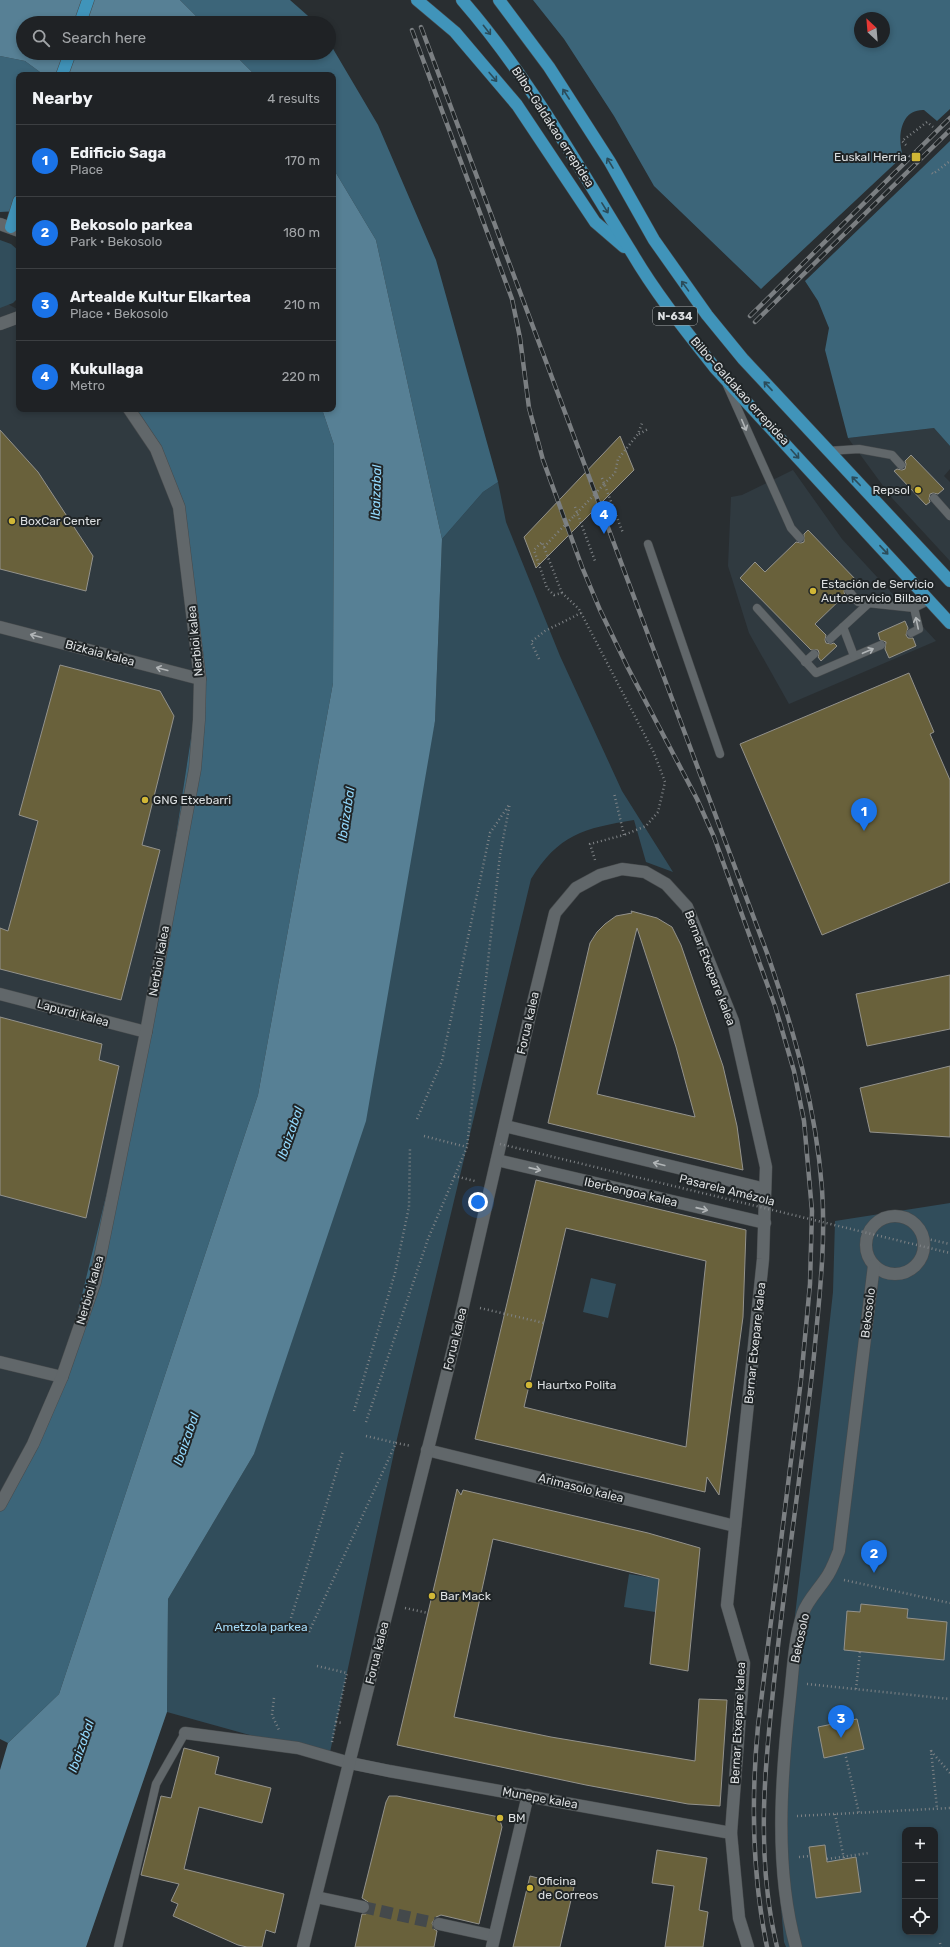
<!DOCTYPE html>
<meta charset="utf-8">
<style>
:root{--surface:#1f2225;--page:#2c2f32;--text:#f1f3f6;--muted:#a1a4a7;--line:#3c3f42;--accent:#1a73e8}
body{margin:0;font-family:Rubik,sans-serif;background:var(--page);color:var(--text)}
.controls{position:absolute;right:12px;bottom:12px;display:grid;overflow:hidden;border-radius:8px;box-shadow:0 2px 6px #0003}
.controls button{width:36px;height:36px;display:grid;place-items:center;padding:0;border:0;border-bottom:1px solid var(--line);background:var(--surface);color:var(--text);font:20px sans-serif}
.compass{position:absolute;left:854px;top:12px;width:36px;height:36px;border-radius:50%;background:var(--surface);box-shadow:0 2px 6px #0003;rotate:334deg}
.you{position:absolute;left:478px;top:1202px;width:14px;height:14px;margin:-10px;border:3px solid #fff;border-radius:50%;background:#1a73e8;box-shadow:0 0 0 6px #1a73e833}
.badge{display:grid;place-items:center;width:26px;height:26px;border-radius:50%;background:var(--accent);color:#fff;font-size:13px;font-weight:700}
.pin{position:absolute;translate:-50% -33px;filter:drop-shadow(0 1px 2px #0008)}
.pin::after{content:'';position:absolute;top:21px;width:14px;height:12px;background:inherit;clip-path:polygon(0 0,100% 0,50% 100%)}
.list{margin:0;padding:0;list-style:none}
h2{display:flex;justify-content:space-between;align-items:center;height:52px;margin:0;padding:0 16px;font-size:17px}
h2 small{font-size:13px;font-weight:400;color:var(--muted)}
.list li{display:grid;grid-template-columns:26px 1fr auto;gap:12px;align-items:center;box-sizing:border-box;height:72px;padding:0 16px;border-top:1px solid var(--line)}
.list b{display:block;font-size:15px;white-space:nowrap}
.list p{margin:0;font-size:13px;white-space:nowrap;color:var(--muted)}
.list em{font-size:13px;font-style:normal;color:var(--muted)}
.icon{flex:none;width:22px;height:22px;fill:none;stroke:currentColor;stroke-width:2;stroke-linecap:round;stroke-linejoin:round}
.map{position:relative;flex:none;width:950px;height:1947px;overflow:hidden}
.search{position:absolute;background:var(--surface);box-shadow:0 2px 6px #0003;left:16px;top:16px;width:320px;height:44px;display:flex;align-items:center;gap:10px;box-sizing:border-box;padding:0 14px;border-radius:22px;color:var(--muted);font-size:15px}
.panel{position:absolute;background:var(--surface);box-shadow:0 2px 6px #0003;left:16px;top:72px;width:320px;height:340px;border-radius:8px}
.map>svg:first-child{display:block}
.built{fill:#303a40}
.green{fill:#314d5b;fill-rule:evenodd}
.forest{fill:#3c6579;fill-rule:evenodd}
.water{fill:#578095}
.building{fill:#69613b;stroke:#93928c;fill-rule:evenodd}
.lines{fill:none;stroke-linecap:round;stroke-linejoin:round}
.pedestrian-tunnel{stroke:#44494b;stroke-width:12;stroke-dasharray:12 6;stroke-linecap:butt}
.service-casing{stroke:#474b4d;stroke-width:9}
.pedestrian-casing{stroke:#474b4d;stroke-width:13}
.minor-casing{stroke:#474b4d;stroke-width:13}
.trunk-casing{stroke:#474b4d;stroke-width:13}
.path{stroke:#7f8386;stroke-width:2.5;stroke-dasharray:1 3;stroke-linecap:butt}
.service{stroke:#61676a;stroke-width:8}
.pedestrian{stroke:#61676a;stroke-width:12}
.minor{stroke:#61676a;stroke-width:12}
.trunk{stroke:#4094ba;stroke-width:12}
.rail-casing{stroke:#7b7f82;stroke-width:4.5}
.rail{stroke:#202527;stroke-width:3;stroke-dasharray:9;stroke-linecap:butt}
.path-bridge{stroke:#7f8386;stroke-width:2.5;stroke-dasharray:1 3;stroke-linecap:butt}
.oneway{stroke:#2b4c5a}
.oneway2{stroke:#b1b5b7}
.poi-dot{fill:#d1b736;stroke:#202527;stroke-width:1.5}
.labels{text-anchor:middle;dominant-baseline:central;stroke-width:4;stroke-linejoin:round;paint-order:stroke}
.shield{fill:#202527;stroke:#a4a7a9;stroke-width:1}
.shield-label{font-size:11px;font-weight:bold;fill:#dcdfe1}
.street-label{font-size:12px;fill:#dcdfe1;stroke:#202527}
.poi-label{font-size:12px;fill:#dcdfe1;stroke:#202527;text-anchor:start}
.park-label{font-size:12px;fill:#a6ddfa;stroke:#202527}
.water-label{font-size:13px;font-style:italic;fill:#92d8fc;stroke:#202527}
</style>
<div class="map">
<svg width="950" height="1947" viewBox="0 0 950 1947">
<rect width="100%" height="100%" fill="#292e31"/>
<g class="built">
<path d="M0,300l19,10v99h110l50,98 21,172 -54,353 -51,250 -33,95 -62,128z"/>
<path d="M934,428l16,18v23l-6,7 6,6v79l-58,-63 -44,-60z"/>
<path d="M793,470l49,69 94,102 -147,63 -40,-71 -21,-67 3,-69 11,-2z"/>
</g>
<g class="green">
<path d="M0,240l11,4 8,7v46l-6,6 -13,5z"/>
<path d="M498,482l8,40 54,134 62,135 51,81 -27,-10 -12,-42c-50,8 -76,15 -103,59l-135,564 -67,314 -162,-45 1,-113 86,-145 181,-733 7,-182 41,-47z"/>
<path d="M950,1203v744h-164l-2,-5 -8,-95 6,-123 41,-342 10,-90 2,-71zM905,1830h30v102h-30z"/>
<path d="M591,1278l25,6 -8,34 -25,-6z"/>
<path d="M629,1574l31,5 -5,33 -31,-5z"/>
</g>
<g class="forest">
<path d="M180,0h110l26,23h-113z"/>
<path d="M533,0h417v109l-13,12 -13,-11c-24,-1 -27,28 -21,46l-142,133 -107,-103 -40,-70 -50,-77zM860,18h24v24h-24z"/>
<path d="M329,42l49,83 58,135 62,222 -15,10 -41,47 -66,-299 -43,-72v-93h-78l-22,-22h96z"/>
<path d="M0,56l25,5 19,14h-25v136l-19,1z"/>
<path d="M950,141v305l-16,-18 -86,10 -23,-88 4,-22 -11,-27 -13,-20z"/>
<path d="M129,409h193l12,36 -1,238 -75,412 -199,599 -51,49 -8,-4v-234l62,-128 84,-345 54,-353 -21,-172z"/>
</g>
<g class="water">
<path d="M0,0h180l23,23h-180v30h210l22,22h-211l-19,-14 -25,-5z"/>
<path d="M333,168l43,72 66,299 -7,182 -69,400 -112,333 -86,145 -1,113 -81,235h-86v-177l8,-27 51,-49 199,-599 75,-412 1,-238 -12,-36h11z"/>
</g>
<g class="building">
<path d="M0,430l38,42 55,84 -7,35 -86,-22z"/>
<path d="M620,436l14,34 -98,98 -12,-31z"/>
<path d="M911,455l33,34 -6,5 -5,-1 -3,1 -1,5 1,3 -4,3 -32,-34 3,-2 5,1 3,-1 1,-5 -1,-3z"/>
<path d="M808,530l50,52 -5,5 -5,-1 -3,1 -1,5 1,3 -30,29 11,11 -1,5 1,3 5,1 3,-1 3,3 -16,15 -3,-4 1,-4 -1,-3h-7l-71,-72 15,-16 10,10 31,-30 5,1 3,-1v-8z"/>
<path d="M905,621l3,7 -2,7 2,3h5l3,8 -27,12 -4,-9 1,-7 -6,-2 -2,-7z"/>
<path d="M60,665l100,26 14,25 -32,129 18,5 -39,150 -121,-31v-41l8,3 30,-110 -19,-6z"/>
<path d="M909,673l25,59 -4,2 20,46v102l-128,53 -82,-191z"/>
<path d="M631,911l26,7 15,9 9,18 42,121 14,60 6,44 -195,-47 42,-180 7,-11 8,-8 11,-8 16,-3zM637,928l39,119 19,70 -98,-23z"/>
<path d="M950,975v54l-83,17 -11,-52z"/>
<path d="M0,1017l102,27 -3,16 20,6 -33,152 -86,-23z"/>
<path d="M950,1066v71l-80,-5 -10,-44z"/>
<path d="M536,1180l210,50 -3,87 -24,178 -12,-18 -2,15 -230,-53zM566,1228l140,33 -20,186 -162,-40z"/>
<path d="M457,1489l4,6 2,-5 185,43 52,15 -12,123 -38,-7 9,-85 -166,-40 -39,178 97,20 144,24 4,-62 28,1 -7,106 -32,-2 -102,-19 -189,-40z"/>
<path d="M861,1604l47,5 -1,9 40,4 -3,38 -100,-10 3,-39 13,1z"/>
<path d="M857,1719l7,30 -40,9 -6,-31z"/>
<path d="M184,1748l35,9 -4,17 56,14 -9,35 -63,-16 -15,62 100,25 -9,39 -9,-3 -4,17h-15l-9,-2 -65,-29 5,-12 -7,-3 8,-17 -38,-9 20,-79 10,2z"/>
<path d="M389,1796h8l102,21 3,10 -23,97 -38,-9 -5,2 -4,6 2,6 3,2 -3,16h-79l7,-33h4l4,-5 -2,-7 -6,-4 24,-96z"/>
<path d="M825,1845l2,17 29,-5 5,35 -45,6 -7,-51z"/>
<path d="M657,1850l50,8 -8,52 9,2 -5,35h-38l9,-61 -22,-3z"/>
<path d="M530,1876l44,11 -14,60h-47z"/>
</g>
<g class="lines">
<path class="pedestrian-tunnel" d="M363,1907l76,17"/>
<g class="service-casing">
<g id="service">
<path d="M727,385l64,143 9,10"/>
<path d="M828,451l31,-2 33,6 9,10"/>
<path d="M934,498l16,18"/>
<path d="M648,544l72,210"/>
<path d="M849,591l9,11 56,6 16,-8"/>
<path d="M757,608l59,65 65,-28"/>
<path d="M843,627l11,29"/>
<path d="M911,633l8,-4 -5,-21"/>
<path d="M830,639l39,-36"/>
<path d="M805,662l9,-8"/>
<path d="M118,1947l38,-163 29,-51"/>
</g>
</g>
<g class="pedestrian-casing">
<g id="pedestrian">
<path d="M316,1897l47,10"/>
<path d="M439,1924l55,12"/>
</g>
</g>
<g class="minor-casing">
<g id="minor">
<path d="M0,224l19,7"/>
<path d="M0,324l19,-7"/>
<path d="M0,627l200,52"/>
<path d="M0,994l146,38"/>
<path d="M505,1126l260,63"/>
<path d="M497,1160l268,63"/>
<circle cx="895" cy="1245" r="29"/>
<path d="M0,1362l62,15"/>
<path d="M427,1450l308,76"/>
<path d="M0,1505l33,-61 29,-67 33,-95 51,-250 49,-263 4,-49 1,-41 -21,-172 -23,-58 -27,-40"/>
<path d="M185,1733l113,15 52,15 39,8 342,62"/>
<path d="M303,1947l152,-606 76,-330 24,-98 21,-25 24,-13 22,-6 23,3 21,12 21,23 46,114 33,146 -3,92 -36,346 17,58 -13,170 8,85 9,29"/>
<path d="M492,1947l36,-152"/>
<path d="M796,1947c-22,-79 -15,-169 -6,-250 3,-27 4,-57 13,-84 4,-12 16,-24 23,-35 6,-8 9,-18 13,-27l35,-286"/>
</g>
</g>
<g class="trunk-casing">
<g id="trunk">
<path d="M417,0l38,32 62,73 78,117 29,25"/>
<path d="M462,0c67,77 116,166 170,253 24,41 54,78 83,115l235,255"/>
<path d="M499,0l50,67 61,95 44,78 53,75 36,44 207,222"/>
<path d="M80,23l8,-23"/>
<path d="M62,75l8,-22"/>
<path d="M11,227l8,-26"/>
</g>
</g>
<g class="path">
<path d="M906,145l-4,-4 25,-19 6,5"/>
<path d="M932,173l1,1 17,-13"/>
<path d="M639,434l9,-5"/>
<path d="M602,478l21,55"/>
<path d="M604,484l11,-11 3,-14 20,-25 4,-11"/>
<path d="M575,507l20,54"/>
<path d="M574,516l21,-22"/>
<path d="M544,547l14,-15"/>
<path d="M562,593l-20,-51 -8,8 13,38 7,7 8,-2 17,16 75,144 11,29 -7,30 -12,14 -22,9"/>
<path d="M539,659l-8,-17 14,-11 36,-18"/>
<path d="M595,860l-5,-16 34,-9 -10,-42"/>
<path d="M417,1119l25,-58 48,-228 19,-28"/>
<path d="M424,1136l43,11"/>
<path d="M454,1176l21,5"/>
<path d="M923,1238l27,6"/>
<path d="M480,1308l64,15"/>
<path d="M354,1411l41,-138 14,-66 1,-60"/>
<path d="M366,1422l62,-183 39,-92 33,-292 10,-52"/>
<path d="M366,1436l30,7"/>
<path d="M844,1580l106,23"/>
<path d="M405,1608l23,5"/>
<path d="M291,1618l52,-167"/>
<path d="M309,1632l87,-189 15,3"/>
<path d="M317,1666l30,7 -11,49"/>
<path d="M807,1684l143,15"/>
<path d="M856,1689l4,-37"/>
<path d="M274,1698l-2,17 7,15"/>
<path d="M332,1742l4,-20 7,1"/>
<path d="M931,1750l6,58"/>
<path d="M931,1751l19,22"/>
<path d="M845,1753l14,60"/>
<path d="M835,1814l9,45"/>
<path d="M797,1816l153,-8"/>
<path d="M799,1857l11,-1"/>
<path d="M827,1859l42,-6"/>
<path d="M940,1943l1,4"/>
</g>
<use href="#service" class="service"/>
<use href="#pedestrian" class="pedestrian"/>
<use href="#minor" class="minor"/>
<use href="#trunk" class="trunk"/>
<g class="rail-casing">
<g id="rail">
<path d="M421,27l346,926c27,78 49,154 55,236 4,55 -3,111 -8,166 -10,97 -25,194 -36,291 -11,99 -25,202 -1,301"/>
<path d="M412,30l100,269 8,39 9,70 14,52 39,107 18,43 28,58 69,131 17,38 61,169 19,65 10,50 8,90 -2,73 -9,96 -43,346c-7,74 -6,148 9,221"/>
<path d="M750,316l200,-198"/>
<path d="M755,322l195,-192"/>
</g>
</g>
<use href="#rail" class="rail"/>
<g class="path-bridge">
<path d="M595,494l9,-10"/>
<path d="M558,532l16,-16"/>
<path d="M500,1144l450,109"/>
</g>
</g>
<defs><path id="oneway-shaft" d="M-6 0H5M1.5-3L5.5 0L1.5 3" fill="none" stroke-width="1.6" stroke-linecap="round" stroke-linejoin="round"/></defs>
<g class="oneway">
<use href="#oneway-shaft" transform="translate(487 30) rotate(52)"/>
<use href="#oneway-shaft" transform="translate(493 77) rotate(50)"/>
<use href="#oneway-shaft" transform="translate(566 94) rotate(-123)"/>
<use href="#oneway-shaft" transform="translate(610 163) rotate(-121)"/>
<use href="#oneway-shaft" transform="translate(605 208) rotate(58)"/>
<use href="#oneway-shaft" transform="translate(685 286) rotate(-126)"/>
<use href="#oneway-shaft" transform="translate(768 386) rotate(-133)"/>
<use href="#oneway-shaft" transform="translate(795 454) rotate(48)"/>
<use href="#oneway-shaft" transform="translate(856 481) rotate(-134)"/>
<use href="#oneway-shaft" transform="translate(884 550) rotate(47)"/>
</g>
<g class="oneway2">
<use href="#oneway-shaft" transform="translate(744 425) rotate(67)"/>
<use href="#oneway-shaft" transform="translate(917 623) rotate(-102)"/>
<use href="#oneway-shaft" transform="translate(36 636) rotate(-165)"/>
<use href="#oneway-shaft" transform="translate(868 651) rotate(-23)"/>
<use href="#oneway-shaft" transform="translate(162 669) rotate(-165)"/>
<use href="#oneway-shaft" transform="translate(659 1164) rotate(-166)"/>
<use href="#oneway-shaft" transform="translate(535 1169) rotate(13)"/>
<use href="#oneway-shaft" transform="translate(702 1209) rotate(13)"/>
</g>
<g class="poi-dot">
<rect x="911" y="152" width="10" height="10" rx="2"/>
<circle cx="918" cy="490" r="4"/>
<circle cx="12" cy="521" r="4"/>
<circle cx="813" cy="591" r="4"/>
<circle cx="145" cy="800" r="4"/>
<circle cx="529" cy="1385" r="4"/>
<circle cx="432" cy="1596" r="4"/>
<circle cx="500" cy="1818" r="4"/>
<circle cx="530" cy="1888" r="4"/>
</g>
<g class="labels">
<rect class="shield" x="653" y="307" width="44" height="18" rx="3"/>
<g class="shield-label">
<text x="675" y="316">N-634</text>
</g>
<g class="street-label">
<text transform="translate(553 127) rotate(57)">Bilbo-Galdakao errepidea</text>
<text transform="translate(740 391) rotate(48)">Bilbo-Galdakao errepidea</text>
<text transform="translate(195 641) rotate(-96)">Nerbioi kalea</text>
<text transform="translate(100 653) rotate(15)">Bizkaia kalea</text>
<text transform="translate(159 961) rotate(-80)">Nerbioi kalea</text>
<text transform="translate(710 968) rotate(69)">Bernar Etxepare kalea</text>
<text transform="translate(73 1013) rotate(15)">Lapurdi kalea</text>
<text transform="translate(528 1023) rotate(-77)">Forua kalea</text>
<text transform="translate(727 1190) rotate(14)">Pasarela Amézola</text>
<text transform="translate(631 1192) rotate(13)">Iberbengoa kalea</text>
<text transform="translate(90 1290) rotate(-74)">Nerbioi kalea</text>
<text transform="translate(868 1313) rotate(-83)">Bekosolo</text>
<text transform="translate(455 1339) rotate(-76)">Forua kalea</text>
<text transform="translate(755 1343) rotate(-84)">Bernar Etxepare kalea</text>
<text transform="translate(581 1488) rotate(14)">Arimasolo kalea</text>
<text transform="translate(800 1638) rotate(-78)">Bekosolo</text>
<text transform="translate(377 1653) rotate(-76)">Forua kalea</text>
<text transform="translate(738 1723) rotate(-87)">Bernar Etxepare kalea</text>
<text transform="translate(540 1798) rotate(10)">Munepe kalea</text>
</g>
<g class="poi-label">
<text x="907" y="157" text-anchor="end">Euskal Herria</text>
<text x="910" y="490" text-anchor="end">Repsol</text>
<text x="20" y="521">BoxCar Center</text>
<text x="821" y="584">Estación de Servicio<tspan x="821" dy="14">Autoservicio Bilbao</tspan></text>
<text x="153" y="800">GNG Etxebarri</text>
<text x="537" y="1385">Haurtxo Polita</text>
<text x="440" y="1596">Bar Mack</text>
<text x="508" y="1818">BM</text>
<text x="538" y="1881">Oficina<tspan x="538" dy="14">de Correos</tspan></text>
</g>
<g class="park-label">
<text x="261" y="1627">Ametzola parkea</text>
</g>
<g class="water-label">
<text transform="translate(376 492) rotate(-88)">Ibaizabal</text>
<text transform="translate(346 814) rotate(-81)">Ibaizabal</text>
<text transform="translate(290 1133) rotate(-71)">Ibaizabal</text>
<text transform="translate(186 1439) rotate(-71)">Ibaizabal</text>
<text transform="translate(81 1746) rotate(-71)">Ibaizabal</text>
</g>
</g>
</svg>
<div class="controls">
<button>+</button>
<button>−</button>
<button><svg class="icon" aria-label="locate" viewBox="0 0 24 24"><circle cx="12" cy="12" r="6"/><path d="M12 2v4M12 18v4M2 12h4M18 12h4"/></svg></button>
</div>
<svg class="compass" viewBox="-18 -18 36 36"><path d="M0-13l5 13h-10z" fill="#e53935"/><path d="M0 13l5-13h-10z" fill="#a1a4a7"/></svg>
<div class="you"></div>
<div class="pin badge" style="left:864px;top:831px">1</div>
<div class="pin badge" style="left:874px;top:1573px">2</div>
<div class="pin badge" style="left:841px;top:1738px">3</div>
<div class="pin badge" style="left:604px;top:534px">4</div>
<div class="search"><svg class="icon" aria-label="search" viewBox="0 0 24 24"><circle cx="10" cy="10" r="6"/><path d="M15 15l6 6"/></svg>Search here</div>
<section class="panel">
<h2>Nearby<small>4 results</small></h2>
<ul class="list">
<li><span class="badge">1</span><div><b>Edificio Saga</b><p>Place</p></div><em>170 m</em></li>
<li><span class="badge">2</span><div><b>Bekosolo parkea</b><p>Park · Bekosolo</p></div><em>180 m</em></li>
<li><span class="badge">3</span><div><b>Artealde Kultur Elkartea</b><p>Place · Bekosolo</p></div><em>210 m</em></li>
<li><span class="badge">4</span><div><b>Kukullaga</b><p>Metro</p></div><em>220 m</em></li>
</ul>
</section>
</div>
